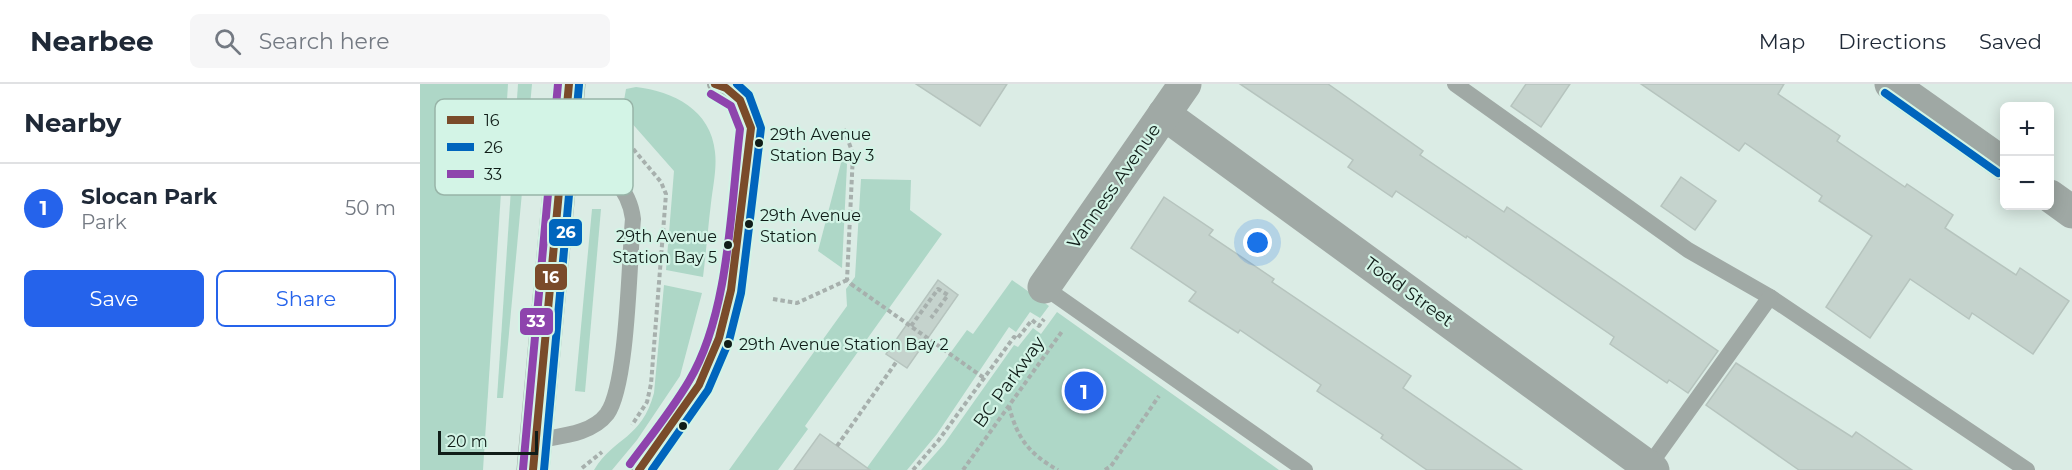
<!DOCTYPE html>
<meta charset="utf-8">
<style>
:root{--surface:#fff;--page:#f6f6f7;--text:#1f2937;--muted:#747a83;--line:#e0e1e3;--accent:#2563eb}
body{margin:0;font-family:Montserrat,sans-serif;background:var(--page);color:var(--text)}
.controls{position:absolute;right:18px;top:18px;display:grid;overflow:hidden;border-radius:9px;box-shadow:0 3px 15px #0003}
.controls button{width:54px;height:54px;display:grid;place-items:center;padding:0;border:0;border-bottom:2px solid var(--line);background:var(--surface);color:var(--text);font:30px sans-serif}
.scale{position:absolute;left:18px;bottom:15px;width:100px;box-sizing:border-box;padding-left:6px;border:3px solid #101d18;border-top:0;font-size:16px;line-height:21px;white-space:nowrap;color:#101d18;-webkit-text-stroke:4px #d3f4e6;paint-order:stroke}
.you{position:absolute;left:838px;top:159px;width:21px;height:21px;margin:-15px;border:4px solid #fff;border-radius:50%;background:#1a73e8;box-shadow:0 0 0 9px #1a73e833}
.badge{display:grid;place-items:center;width:39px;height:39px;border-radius:50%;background:var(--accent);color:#fff;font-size:20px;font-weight:700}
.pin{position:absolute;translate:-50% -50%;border:3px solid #fff;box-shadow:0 2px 6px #0006}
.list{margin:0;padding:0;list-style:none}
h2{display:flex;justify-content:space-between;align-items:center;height:78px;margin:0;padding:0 24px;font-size:26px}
h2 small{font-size:20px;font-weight:400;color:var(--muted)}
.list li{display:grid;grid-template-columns:39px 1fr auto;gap:18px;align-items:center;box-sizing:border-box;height:90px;padding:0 24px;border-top:2px solid var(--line)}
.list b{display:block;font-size:22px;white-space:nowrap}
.list p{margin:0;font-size:20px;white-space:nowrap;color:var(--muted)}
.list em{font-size:20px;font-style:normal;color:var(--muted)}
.actions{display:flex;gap:12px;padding:18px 24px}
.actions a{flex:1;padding:14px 0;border:2px solid var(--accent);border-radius:9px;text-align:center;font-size:21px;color:var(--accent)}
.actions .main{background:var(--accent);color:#fff}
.icon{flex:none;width:33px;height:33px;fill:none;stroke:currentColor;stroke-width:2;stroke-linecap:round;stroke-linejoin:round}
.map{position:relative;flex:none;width:1652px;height:386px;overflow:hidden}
header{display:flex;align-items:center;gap:36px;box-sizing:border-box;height:84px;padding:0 30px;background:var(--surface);border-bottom:2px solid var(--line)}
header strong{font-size:28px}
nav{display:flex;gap:33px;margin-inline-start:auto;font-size:21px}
.search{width:420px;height:54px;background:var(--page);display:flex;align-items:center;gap:15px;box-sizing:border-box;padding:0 21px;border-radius:9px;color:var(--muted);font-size:22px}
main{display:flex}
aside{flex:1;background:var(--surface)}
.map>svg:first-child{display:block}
.green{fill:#aed7c7}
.building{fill:#c5d3cd;stroke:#b6c4be;stroke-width:1.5}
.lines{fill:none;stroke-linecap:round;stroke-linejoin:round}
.path{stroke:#a7b0ad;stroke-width:4;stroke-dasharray:4.5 3;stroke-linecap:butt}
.lane{stroke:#a0a9a5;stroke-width:16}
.street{stroke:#a0a9a5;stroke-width:33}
.secondary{stroke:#9fa8a4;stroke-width:33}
.path-bridge{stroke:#a7b0ad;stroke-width:4;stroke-dasharray:4.5 3;stroke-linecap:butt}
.bus-1-casing{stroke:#d3f4e6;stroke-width:12}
.bus-2-casing{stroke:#d3f4e6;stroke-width:12}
.bus-3-casing{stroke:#d3f4e6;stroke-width:12}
.bus-1{stroke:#7a4b2a;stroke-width:8}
.bus-2{stroke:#0065bd;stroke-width:8}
.bus-3{stroke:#8e44ad;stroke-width:8}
.bus-dot{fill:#101d18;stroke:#d3f4e6;stroke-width:2}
.labels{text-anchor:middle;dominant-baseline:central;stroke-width:4.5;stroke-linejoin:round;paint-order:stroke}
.bus-label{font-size:16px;fill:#101d18;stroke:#d3f4e6;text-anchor:start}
.street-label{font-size:18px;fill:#101d18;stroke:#d3f4e6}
.key{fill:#d3f4e6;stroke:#98b4a8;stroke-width:1.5}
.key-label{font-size:16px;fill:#101d18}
.line-badge{stroke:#d3f4e6;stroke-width:2}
.badge-label{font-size:16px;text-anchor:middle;font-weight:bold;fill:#fff}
</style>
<header>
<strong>Nearbee</strong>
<div class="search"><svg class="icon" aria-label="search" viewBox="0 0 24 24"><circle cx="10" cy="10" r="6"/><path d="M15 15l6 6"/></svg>Search here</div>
<nav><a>Map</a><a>Directions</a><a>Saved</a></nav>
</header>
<main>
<aside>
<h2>Nearby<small></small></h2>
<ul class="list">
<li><span class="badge">1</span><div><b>Slocan Park</b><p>Park</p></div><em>50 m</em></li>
</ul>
<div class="actions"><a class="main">Save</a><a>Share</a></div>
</aside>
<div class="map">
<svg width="1652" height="386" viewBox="0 0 1652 386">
<rect width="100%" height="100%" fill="#dbece5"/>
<g class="green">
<path d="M0,0h88l-25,386h-63z"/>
<path d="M98,0h14l-29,314h-6z"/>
<path d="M216,3c37,4 75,23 79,65 2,16 -2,34 -4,51 -3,25 -5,50 -8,74l-37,-7 8,-99 -52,-59 4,-23z"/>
<path d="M422,75l5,5 -5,104 -24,-17z"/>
<path d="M441,95l50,1 -1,30 32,24 -137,192 3,3 -30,41h-49l118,-164 -1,-17 9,-12z"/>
<path d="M172,125h9l-16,183 -10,-1z"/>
<path d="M592,196l37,26 -9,12 -10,-6 -14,20 -7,-5 -72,107 -30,36h-48l7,-1 101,-139 6,4z"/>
<path d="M244,201l38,8 -22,83 -43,64 -25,30h-18c21,-34 47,-30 60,-77z"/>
<path d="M637,228l222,158h-358l23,-26 70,-99 4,2 15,-19 8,6z"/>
</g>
<g class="building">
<path d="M496,0h91l-27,42z"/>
<path d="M820,0h88l95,67 -3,4 84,57 3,-5 211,144 -30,42 -19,-13 -2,3 -57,-39 4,-7 -147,-101 -1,2 -70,-47 -4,6 -44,-30 5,-7z"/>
<path d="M1106,0h44l-29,43 -30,-21z"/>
<path d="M1221,0h143l-6,10 62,42 -3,5 68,46 2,-3 46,31 -8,13 71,47 4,-7 49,33 -36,53 -61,-41 -3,6 -59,-40 -40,59 -44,-31 46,-71 -53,-35 3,-5 -77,-53 -6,8z"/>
<path d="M1261,93l35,24 -21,29 -34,-24z"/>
<path d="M744,113l49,33 -4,5 65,44 -2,3 139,94 -8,12 119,82h-95l-46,-32 2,-3 -66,-44 4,-6 -81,-55 -2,3 -49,-32 7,-9 -65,-44z"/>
<path d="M518,196l20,15 -51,73 -21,-14z"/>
<path d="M1316,279l116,74 4,-5 56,38h-113l-93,-65z"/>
<path d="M400,350l17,12 33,24h-76z"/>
</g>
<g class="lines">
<g class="path">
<path d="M194,42l47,56 5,12 -15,190 -4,18 -15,23"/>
<path d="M424,45l9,25 -6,126 4,4"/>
<path d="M353,215l24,4 50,-23"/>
<path d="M491,242l27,-37 10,6 -17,23"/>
<path d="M589,322c8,32 20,48 49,64"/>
<path d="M417,362l60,-85"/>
<path d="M162,384l20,-16"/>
<path d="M493,386l25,-29 76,-104 3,2 15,-19 7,6 5,-7"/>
<path d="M543,386l100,-140"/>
<path d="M685,386l6,-4 48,-70"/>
</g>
<g class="lane">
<path d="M1035,0l233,166 82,47 257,173"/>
<path d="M624,203l261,183"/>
<path d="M115,357c23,-5 56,-6 72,-27 21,-29 22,-154 26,-195 -4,-38 -41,-62 -68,-85"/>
<path d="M219,386l60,-85 20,-47 12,-48 20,-162 -11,-28 -14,-12 -11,-4"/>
<path d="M1226,386l124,-173"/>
</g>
<g class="street">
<path d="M744,30l489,356"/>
<path d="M624,203l141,-203"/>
</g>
<g class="secondary">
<path d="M1471,0l113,80"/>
<path d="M1630,112l22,16"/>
<path d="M113,386l36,-386"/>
</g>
<path class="path-bridge" d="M431,200l133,94"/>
<g class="bus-1-casing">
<g id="bus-1">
<path d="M113,386l36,-386"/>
<path d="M219,386l60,-85 20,-47 12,-48 20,-162 -11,-28 -14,-12 -11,-4"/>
</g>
</g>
<g class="bus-2-casing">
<g id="bus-2">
<path d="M1465,9l113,80"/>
<path d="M124,386l35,-385"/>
<path d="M232,386l56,-80 21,-49 12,-48 20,-165 -12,-33 -12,-11"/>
</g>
</g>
<g class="bus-3-casing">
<g id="bus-3">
<path d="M210,380c20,-27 42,-54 59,-83 40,-66 42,-175 51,-252l-9,-23 -20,-12"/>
<path d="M103,385l35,-385"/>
</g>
</g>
<use href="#bus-1" class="bus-1"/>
<use href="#bus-2" class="bus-2"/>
<use href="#bus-3" class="bus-3"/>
</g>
<g class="bus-dot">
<circle cx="339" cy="59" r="5"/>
<circle cx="329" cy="140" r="5"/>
<circle cx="308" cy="161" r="5"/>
<circle cx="308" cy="260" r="5"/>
<circle cx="263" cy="342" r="5"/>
</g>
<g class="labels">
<g class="bus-label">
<text x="350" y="50">29th Avenue<tspan x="350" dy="21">Station Bay 3</tspan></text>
<text x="340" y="131">29th Avenue<tspan x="340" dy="21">Station</tspan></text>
<text x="297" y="152" text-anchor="end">29th Avenue<tspan x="297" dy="21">Station Bay 5</tspan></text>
<text x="319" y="260">29th Avenue Station Bay 2</text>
</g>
<g class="street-label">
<text transform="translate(694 102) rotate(-55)">Vanness Avenue</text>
<text transform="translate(989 208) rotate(36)">Todd Street</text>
<text transform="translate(589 298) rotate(-54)">BC Parkway</text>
</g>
</g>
<rect x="15" y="15" width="198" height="96" rx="9" class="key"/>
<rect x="27" y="32" width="27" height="8" fill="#7a4b2a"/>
<rect x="27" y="59" width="27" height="8" fill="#0065bd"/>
<rect x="27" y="86" width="27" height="8" fill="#8e44ad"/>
<g class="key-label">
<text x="64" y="42">16</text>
<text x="64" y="69">26</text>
<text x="64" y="96">33</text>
</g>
<g class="line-badge">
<rect x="128" y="134" width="35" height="29" rx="6" fill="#0065bd"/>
<rect x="114" y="179" width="34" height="28" rx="6" fill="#7a4b2a"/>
<rect x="99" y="223" width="35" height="29" rx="6" fill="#8e44ad"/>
</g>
<g class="badge-label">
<text x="146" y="154">26</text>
<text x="131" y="199">16</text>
<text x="116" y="243">33</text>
</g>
</svg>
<div class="controls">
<button>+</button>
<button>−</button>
</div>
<div class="scale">20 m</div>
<div class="you"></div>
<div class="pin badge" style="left:664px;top:307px">1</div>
</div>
</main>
